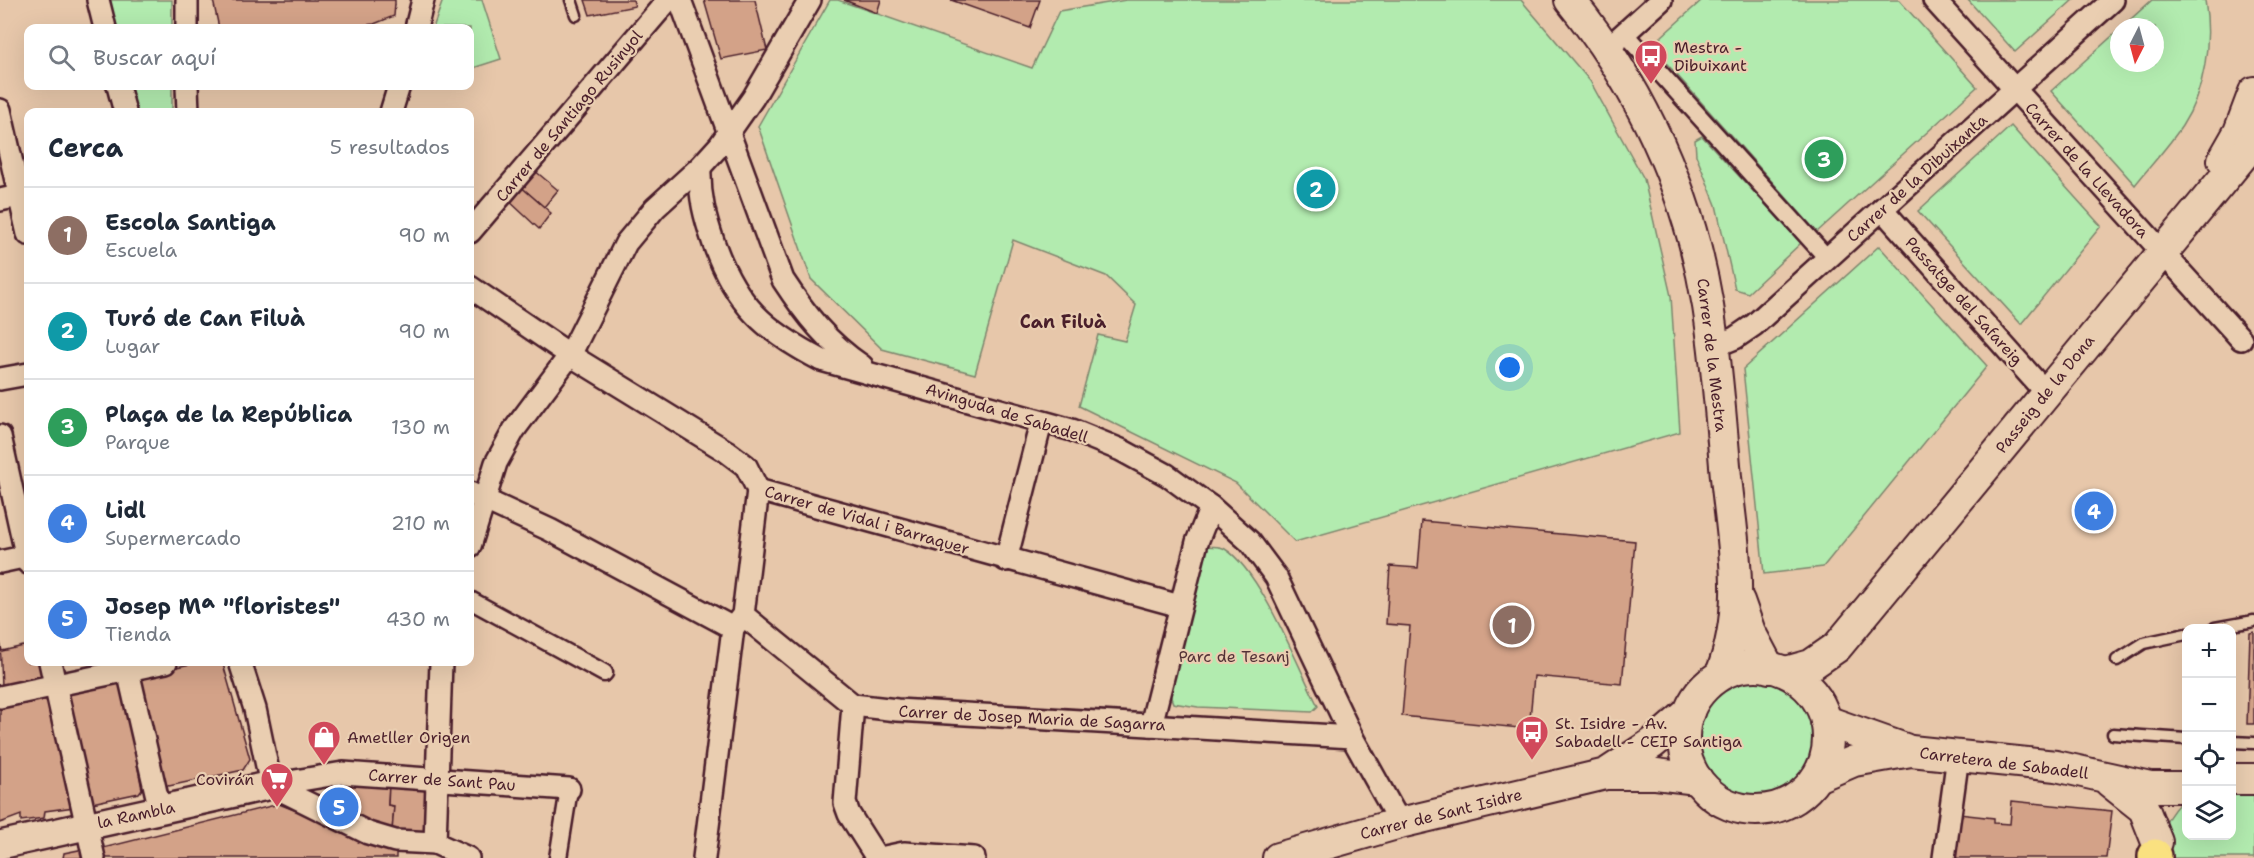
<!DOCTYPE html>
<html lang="es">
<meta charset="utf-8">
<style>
:root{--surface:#fff;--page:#f6f6f7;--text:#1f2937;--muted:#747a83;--line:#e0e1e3;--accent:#ea580c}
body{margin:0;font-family:"Shantell Sans",sans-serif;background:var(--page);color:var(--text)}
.controls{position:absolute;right:18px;bottom:18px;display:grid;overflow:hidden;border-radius:12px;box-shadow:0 6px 24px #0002}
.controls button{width:54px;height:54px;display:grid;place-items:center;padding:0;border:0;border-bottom:2px solid var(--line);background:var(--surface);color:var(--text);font:30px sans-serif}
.compass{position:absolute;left:2110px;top:18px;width:54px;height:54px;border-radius:50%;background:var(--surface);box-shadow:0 6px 24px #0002;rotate:186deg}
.you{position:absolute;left:1510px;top:368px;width:21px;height:21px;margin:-15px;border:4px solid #fff;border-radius:50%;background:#1a73e8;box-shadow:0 0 0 9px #1a73e833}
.badge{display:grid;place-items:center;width:39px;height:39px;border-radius:50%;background:var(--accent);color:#fff;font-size:20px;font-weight:700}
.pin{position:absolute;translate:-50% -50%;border:3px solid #fff;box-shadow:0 2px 6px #0006}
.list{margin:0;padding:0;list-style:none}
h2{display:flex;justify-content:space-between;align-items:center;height:78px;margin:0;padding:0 24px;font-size:26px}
h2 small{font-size:20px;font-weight:400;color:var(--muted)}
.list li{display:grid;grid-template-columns:39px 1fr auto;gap:18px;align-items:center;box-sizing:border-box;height:96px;padding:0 24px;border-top:2px solid var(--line)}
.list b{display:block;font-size:22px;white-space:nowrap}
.list p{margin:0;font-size:20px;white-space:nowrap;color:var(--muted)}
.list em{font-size:20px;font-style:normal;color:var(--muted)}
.icon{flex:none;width:33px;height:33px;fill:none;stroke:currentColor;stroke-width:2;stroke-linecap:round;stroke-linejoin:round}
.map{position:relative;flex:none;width:2254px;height:858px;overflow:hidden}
.search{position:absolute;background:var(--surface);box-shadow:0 6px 24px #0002;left:24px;top:24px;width:450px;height:66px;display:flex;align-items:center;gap:15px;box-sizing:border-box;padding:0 21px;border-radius:12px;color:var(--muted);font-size:22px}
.panel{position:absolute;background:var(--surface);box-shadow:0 6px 24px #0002;left:24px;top:108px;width:450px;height:558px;border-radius:12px}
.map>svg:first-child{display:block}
.green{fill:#b2ebaf;stroke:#7e856d;stroke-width:1.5}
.building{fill:#d3a288;stroke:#4a1f2b;stroke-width:1.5}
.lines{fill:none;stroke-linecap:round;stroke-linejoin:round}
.service-casing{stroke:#4a1f2b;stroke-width:15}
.pedestrian-casing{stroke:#4a1f2b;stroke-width:21}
.minor-casing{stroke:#4a1f2b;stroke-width:26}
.tertiary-casing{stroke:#4a1f2b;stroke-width:32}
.secondary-casing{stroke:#4a1f2b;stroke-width:34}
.trunk-casing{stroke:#4a1f2b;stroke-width:38}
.service{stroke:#eaceb1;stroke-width:10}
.pedestrian{stroke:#eaceb1;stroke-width:16}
.minor{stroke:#eaceb1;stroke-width:21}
.tertiary{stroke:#eaceb1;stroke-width:27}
.secondary{stroke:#eaceb1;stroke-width:30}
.trunk{stroke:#fae180;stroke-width:33}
.labels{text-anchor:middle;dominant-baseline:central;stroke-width:4.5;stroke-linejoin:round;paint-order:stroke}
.poi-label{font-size:16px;fill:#4a1f2b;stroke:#eaceb1;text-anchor:start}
.street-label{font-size:16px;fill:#4a1f2b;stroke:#eaceb1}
.park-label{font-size:16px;fill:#543338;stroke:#eaceb1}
.neighbourhood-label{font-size:18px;font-weight:bold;fill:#4a1f2b;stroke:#eaceb1}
</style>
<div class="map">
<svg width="2254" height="858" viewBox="0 0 2254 858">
<rect width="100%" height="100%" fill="#e7c7aa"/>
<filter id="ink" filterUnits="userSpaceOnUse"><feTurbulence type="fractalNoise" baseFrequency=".0167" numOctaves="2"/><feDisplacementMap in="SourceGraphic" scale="12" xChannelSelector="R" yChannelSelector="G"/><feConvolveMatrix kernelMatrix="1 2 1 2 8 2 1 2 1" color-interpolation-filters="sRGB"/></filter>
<g filter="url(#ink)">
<g class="green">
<path d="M107,0h65v28h-58z"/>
<path d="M443,0h39l19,59 -31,10v-41h-37z"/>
<path d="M830,0h8l194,68 27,-57 67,-11h395l69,81 54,98 27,117 9,136 -385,110 -59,-59 -157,-77 19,-71 27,6 11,-36 -30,-29 -93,-36 -38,134 -93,-25 -71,-70 -53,-153z"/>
<path d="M1702,0h197l78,87 -160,145 -166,-186z"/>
<path d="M1968,0h105l-58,52z"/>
<path d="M2152,0h53c7,41 0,91 -23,126 -14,21 -32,40 -47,59l-84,-94 68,-61v33h36v-36h-33z"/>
<path d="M128,86h44v26h-38z"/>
<path d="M2011,126l90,100 -80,98 -103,-113z"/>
<path d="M1702,136l99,107 -53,50 -13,-4 -19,-84 -20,-50 -1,-15z"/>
<path d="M1879,246l108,120 -164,201 -59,7 -21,-205z"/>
<path d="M1207,546c6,1 13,0 18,3 36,22 73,118 93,157l-6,6 -114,-5 -25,-4 -4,-11z"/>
<circle cx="1756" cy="739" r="71"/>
<path d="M2232,779h22v79h-98c2,-24 12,-45 30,-61v39h46z"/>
</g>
<g class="building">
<path d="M213,0h182v4l-1,12 -20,8 -35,4h-120z"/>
<path d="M585,0h48l2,6 -45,9z"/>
<path d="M704,0h51l12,50 -46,9z"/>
<path d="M844,0h37l-4,13z"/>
<path d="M951,0h89l-10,28z"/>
<path d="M534,170l24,20 -14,17 -25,-22z"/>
<path d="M519,185l32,28 -12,16 -32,-30z"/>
<path d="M1422,521l213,20 -13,143 -88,-8 -5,53 -127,-13 8,-90 -24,-2 4,-58 28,2z"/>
<path d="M2254,632v92h-7l3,-91z"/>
<path d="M0,642l2,9 26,-6v17h12l4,16 -42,8z"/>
<path d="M199,662l24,2 27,95 -7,11 -74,16 -10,-4 -22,-101 4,-6z"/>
<path d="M111,681l11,5 20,103 -3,4 -47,10 -26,-105 3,-9z"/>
<path d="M40,696l10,4 24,107 -29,4 -1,7 -23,3v-6l-21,8v-119z"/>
<path d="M336,781l53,3 -1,21 6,1 -2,26 -56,-20z"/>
<path d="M389,784l38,1 -2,49 -33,-2 2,-26 -6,-1z"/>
<path d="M2012,801l100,10 -6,47h-152l5,-44 35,4v5l16,1z"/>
<path d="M279,804l117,46v8h-295l-2,-9z"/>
<path d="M84,849l1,9h-22l1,-5z"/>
</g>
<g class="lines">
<g class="service-casing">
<g id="service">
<path d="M571,0l5,15"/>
<path d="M2215,628l39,-7"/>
<path d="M2117,660l27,-17 42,-9"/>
<path d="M2113,734l73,5"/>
<path d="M2232,742l22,1"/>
</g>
</g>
<g class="pedestrian-casing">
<g id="pedestrian">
<path d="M1624,33l204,226"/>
<path d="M470,600l134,73"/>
<path d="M558,858l11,-69"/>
</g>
</g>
<g class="minor-casing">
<g id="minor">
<path d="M98,0l7,28"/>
<path d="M187,0v28"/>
<path d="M680,0l103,280c23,35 44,62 79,86"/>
<path d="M1934,0l307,339"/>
<path d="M416,28l7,-28"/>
<path d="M1607,49l54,-49"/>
<path d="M118,86l7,26"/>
<path d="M187,86l1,26"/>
<path d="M0,110l28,124"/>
<path d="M391,112l8,-26"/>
<path d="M700,167c-1,29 5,51 14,77 22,61 51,87 107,116l251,70 49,20 46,25 44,32 39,35 26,35 76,160 48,86"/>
<path d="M0,200l28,-6"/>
<path d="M1882,209l164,184"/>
<path d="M470,232l198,-232"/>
<path d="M470,287l100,68 156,96 20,15 12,24 422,116"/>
<path d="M1713,347l22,-9 19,-13 359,-325"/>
<path d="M0,379l28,-5"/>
<path d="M0,436l28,127"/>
<path d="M470,493l80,37 183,98"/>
<path d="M470,546l26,-83 18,-33 56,-75 56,-112 29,-35 45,-41 20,-22 33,-47 57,-98"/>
<path d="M1006,560l35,-137"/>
<path d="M0,562l28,-6"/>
<path d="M743,615l110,90 44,5 455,27"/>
<path d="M50,662l44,196"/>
<path d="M126,662l34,148"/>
<path d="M240,662l15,47 16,76"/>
<path d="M0,697l166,-35"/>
<path d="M853,705l-8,98 4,11 28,44"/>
<path d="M1151,725l46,-183 14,-35"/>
<path d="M271,785l72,-12 226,16"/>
<path d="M271,785l97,48 27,8 40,2 33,15"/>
<path d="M435,843l6,-181"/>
<path d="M704,858l29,-230 10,-13 15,-125"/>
<path d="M880,858l24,-5 70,5"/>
<path d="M1944,858l14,-102"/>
</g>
</g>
<g class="tertiary-casing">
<path id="tertiary" d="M0,845l271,-60"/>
</g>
<g class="secondary-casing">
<g id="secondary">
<path d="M1570,0c72,89 119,193 138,306 9,56 13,114 18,171 7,69 21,130 -5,197"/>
<path d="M2223,160l16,-28 15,-40"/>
<path d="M1739,601l11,31 19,36"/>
<circle cx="1756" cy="738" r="72"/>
<path d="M1786,672l25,-7 26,-18 417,-505"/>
<path d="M1826,721l79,28"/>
<path d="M1606,774l47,-31 36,-31"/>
<path d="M1817,777l37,-16 57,-10 145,15 94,21h36"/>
<path d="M2232,779h22"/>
<path d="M2110,782l34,27 13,33"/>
<path d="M1278,858l122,-35 206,-49h50l41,5"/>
</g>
</g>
<g class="trunk-casing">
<path id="trunk" d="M2155,858v-2"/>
</g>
<use href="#service" class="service"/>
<use href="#pedestrian" class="pedestrian"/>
<use href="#minor" class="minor"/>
<use href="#tertiary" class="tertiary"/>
<use href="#secondary" class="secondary"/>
<use href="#trunk" class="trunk"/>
</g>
</g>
<defs>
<g id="bus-pin" transform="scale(1.725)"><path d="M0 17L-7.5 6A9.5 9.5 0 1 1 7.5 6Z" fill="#d1495b" stroke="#eaceb1"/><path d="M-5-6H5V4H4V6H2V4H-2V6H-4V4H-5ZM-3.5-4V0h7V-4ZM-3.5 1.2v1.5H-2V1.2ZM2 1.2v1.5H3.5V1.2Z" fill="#fff"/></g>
<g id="shop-pin" transform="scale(1.725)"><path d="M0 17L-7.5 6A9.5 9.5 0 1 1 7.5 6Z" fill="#d1495b" stroke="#eaceb1"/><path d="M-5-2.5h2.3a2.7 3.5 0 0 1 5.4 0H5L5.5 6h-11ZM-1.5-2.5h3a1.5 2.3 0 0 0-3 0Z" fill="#fff"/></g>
<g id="supermarket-pin" transform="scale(1.725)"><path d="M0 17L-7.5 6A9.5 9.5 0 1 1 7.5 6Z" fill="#d1495b" stroke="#eaceb1"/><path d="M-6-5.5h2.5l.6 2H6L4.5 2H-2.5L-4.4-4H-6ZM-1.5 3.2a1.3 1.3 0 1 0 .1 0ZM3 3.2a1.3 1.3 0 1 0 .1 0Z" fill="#fff"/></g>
</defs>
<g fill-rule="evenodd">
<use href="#bus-pin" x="1651" y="56"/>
<use href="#bus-pin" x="1532" y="732"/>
<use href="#shop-pin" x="324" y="737"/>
<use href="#supermarket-pin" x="277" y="779"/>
</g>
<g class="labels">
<g class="poi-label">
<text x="1674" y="47">Mestra -<tspan x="1674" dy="18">Dibuixant</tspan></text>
<text x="1555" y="723">St. Isidre - Av.<tspan x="1555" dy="18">Sabadell - CEIP Santiga</tspan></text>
<text x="347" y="737">Ametller Origen</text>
<text x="254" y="779" text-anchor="end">Covirán</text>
</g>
<g class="street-label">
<text transform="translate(569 116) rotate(-50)">Carrer de Santiago Rusinyol</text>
<text transform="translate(2087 170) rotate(48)">Carrer de la Llevadora</text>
<text transform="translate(1917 178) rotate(-42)">Carrer de la Dibuixanta</text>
<text transform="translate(1964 301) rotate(48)">Passatge del Safareig</text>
<text transform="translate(1712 355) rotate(83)">Carrer de la Mestra</text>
<text transform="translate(2045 394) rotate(-51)">Passeig de la Dona</text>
<text transform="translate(1007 413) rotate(17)">Avinguda de Sabadell</text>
<text transform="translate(867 520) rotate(16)">Carrer de Vidal i Barraquer</text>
<text transform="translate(1032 718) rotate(3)">Carrer de Josep Maria de Sagarra</text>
<text transform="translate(2004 763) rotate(7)">Carretera de Sabadell</text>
<text transform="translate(442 780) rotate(4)">Carrer de Sant Pau</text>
<text transform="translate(1441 814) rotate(-14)">Carrer de Sant Isidre</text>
<text transform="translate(136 815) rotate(-12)">la Rambla</text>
</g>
<g class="park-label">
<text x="1234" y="656">Parc de Tesanj</text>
</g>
<g class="neighbourhood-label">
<text x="1063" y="322">Can Filuà</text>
</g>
</g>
</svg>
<div class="controls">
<button>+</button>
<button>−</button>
<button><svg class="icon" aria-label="locate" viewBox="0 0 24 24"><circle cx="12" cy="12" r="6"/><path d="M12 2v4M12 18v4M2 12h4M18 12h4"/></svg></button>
<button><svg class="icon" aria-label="layers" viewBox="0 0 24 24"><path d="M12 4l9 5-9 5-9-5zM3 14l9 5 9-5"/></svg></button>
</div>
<svg class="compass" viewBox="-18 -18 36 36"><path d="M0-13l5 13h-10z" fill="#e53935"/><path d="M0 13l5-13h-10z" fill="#747a83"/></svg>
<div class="you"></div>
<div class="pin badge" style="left:1512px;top:625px;background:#8d6e63">1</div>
<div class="pin badge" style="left:1316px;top:189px;background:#0f9aa8">2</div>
<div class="pin badge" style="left:1824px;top:159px;background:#2e9e5b">3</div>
<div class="pin badge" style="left:2094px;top:511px;background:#3f7fe0">4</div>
<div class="pin badge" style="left:339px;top:807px;background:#3f7fe0">5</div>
<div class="search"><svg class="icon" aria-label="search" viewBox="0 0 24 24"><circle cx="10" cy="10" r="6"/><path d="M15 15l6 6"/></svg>Buscar aquí</div>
<section class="panel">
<h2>Cerca<small>5 resultados</small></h2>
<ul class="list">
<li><span class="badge" style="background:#8d6e63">1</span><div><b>Escola Santiga</b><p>Escuela</p></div><em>90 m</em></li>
<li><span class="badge" style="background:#0f9aa8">2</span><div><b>Turó de Can Filuà</b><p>Lugar</p></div><em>90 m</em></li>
<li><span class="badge" style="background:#2e9e5b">3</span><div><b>Plaça de la República</b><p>Parque</p></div><em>130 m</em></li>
<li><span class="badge" style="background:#3f7fe0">4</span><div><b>Lidl</b><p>Supermercado</p></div><em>210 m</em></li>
<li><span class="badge" style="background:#3f7fe0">5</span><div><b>Josep Mª &quot;floristes&quot;</b><p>Tienda</p></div><em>430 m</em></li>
</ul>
</section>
</div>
